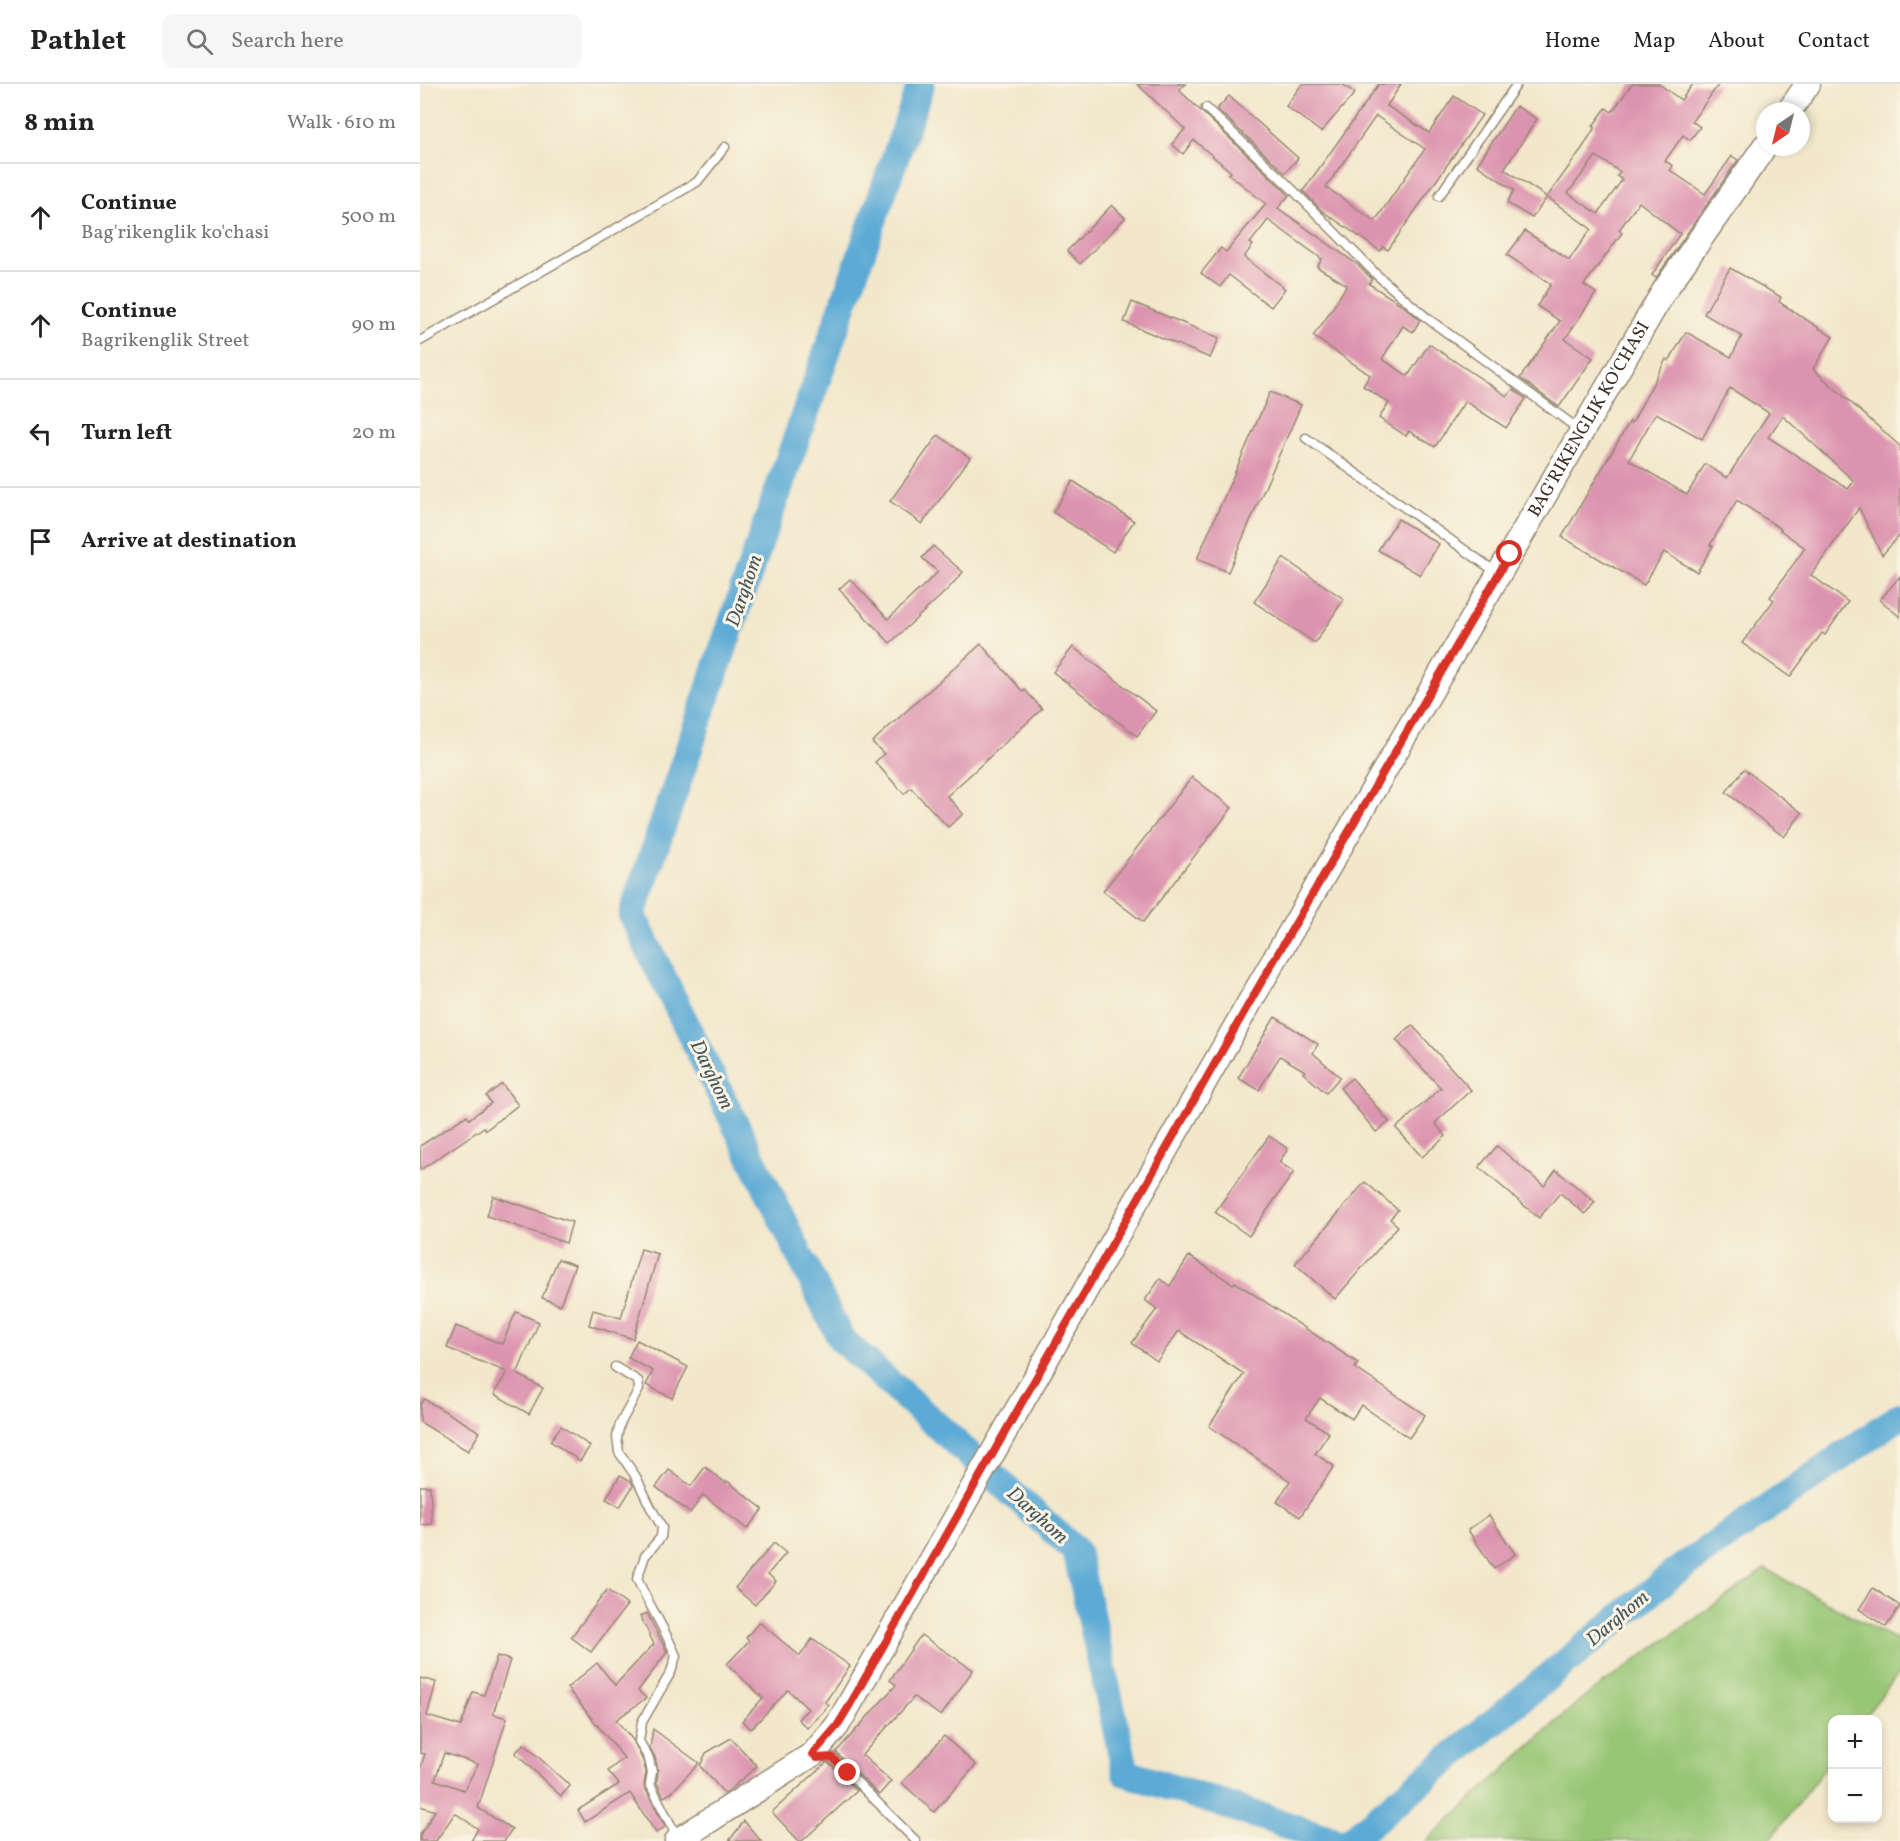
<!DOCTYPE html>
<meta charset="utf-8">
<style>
:root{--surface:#fff;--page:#f6f6f6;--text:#222;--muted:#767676;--line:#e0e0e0}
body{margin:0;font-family:Vollkorn,serif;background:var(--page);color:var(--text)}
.controls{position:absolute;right:18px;bottom:18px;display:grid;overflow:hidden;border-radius:12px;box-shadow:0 3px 9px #0003}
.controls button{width:54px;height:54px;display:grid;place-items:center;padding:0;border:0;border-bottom:2px solid var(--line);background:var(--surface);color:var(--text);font:30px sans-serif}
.compass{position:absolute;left:1336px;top:18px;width:54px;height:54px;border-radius:50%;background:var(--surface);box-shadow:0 3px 9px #0003;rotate:215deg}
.stop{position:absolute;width:18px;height:18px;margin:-14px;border:4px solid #d93025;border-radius:50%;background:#fff}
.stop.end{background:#d93025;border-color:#fff;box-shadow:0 2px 6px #0008}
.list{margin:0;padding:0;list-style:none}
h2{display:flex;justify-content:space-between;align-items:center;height:78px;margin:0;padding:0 24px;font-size:26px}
h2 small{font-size:20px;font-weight:400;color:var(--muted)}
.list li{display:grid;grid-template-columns:39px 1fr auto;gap:18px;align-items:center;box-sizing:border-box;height:108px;padding:0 24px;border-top:2px solid var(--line)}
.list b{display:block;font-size:22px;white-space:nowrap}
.list p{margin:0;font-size:20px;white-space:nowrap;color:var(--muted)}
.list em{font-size:20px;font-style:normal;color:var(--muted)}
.icon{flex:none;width:33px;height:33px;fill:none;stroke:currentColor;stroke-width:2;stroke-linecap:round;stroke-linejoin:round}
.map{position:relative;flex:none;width:1480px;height:1757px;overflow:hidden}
header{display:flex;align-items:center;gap:36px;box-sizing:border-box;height:84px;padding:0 30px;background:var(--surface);border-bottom:2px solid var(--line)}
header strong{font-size:28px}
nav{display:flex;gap:33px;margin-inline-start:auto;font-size:21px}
.search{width:420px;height:54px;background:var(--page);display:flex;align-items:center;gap:15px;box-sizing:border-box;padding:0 21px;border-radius:12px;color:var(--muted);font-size:22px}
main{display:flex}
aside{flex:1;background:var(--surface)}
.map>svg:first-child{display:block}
.green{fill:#97c675;stroke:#69784a;stroke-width:1.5}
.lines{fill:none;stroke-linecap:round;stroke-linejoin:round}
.river{stroke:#5baad5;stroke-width:28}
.building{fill:#dc93af;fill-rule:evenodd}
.lane-casing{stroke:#968874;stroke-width:11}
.secondary-casing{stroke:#968874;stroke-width:27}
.lane{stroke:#fff;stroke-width:8}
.secondary{stroke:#fff;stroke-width:24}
.route{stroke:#d93025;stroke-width:8}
.labels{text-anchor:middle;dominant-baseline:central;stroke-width:6;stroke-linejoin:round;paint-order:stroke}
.street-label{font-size:18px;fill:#3b2a1e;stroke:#fcf5e5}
.water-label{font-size:20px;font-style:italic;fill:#46575e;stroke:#fcf5e5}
</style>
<header>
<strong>Pathlet</strong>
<div class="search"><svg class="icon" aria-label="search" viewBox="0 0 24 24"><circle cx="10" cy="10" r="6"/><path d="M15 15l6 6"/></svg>Search here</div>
<nav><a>Home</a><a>Map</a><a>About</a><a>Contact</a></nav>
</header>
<main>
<aside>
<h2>8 min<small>Walk · 610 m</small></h2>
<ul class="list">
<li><svg class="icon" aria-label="ahead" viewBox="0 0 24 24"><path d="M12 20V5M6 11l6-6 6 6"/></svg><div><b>Continue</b><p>Bag'rikenglik ko'chasi</p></div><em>500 m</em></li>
<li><svg class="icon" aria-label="ahead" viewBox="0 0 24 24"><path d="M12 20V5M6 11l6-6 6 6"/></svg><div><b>Continue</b><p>Bagrikenglik Street</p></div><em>90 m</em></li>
<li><svg class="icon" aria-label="left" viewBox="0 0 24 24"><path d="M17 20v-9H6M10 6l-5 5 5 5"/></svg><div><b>Turn left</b></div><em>20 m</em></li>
<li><svg class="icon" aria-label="arrive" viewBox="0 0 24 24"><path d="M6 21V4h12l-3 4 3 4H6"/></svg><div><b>Arrive at destination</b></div></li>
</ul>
</aside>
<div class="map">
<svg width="1480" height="1757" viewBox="0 0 1480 1757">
<rect width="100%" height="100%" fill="#fcf5e5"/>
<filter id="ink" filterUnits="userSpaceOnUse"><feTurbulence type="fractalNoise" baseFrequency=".0167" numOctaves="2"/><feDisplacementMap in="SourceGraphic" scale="12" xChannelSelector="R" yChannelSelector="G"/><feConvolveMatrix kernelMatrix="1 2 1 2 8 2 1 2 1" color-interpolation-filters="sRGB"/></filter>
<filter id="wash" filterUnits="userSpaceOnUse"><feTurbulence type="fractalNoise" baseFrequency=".008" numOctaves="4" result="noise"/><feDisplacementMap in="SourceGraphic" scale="24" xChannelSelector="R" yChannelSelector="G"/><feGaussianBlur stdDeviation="1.35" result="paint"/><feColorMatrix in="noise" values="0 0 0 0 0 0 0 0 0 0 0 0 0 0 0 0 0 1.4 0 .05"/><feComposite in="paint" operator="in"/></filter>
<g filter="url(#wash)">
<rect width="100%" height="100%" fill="#f2e7cb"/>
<path class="green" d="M1345,1485l135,73v30l-37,47 -31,1v39l-63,82h-343l153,-140z"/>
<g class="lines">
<g class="river">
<path d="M501,0l-173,492 -116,339 209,424 235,212 50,222 210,68"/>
<path d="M929,1757l325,-268 226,-157"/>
</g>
</g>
<g id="blocks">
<g class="building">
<path d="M717,0h48l-6,6 110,105 -11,13 80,57 14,14 -3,5 32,20 19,16 -7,12 -10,-6 -21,33 26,17 21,-32 78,52 6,-7 13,10 -20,29 -41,-27 -30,46 -26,-16 -3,5 -27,-18 10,-15 -26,-17 7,-11 -57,-39 12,-16 22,-35 -30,-18 5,-8 -54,-39 -18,23 3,2 -9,12 41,32 -14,18 -42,-32 -9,12 -19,-14 20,-25 5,4 40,-48 -37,-30 2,-2 -37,-32 -11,14 -11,-10 13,-15z"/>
<path d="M882,0h40l13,9 -34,39 -35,-26z"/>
<path d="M959,0h22l-14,22 42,27 25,-37 28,19 -94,135 -5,-3 -3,4 -59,-41 -18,-19zM956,32l49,33 -50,72 -49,-34z"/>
<path d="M1212,0h27l22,16 12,-16h26l-27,37 8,6 -10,13 -7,-5 -18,26 8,5 -3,4 35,24 27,-38 6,4 -82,118 -4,-3 28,-41 -41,-32 -20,28 3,3 -38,52 12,8 -31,46 28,19 -34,49 -39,-29 40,-57 -23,-15 14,-22 -44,-29 18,-24 44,29 22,-31 -44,-32 36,-50 12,-20 -2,-1 13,-18 6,4zM1176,72l24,16 -3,4 5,4 -24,34 -30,-21z"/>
<path d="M809,12l69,62 -13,15 -68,-64z"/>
<path d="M1096,22l21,13 -33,50 43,28 -15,21 -25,-15 7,-13 -37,-25z"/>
<path d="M692,121l13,13 -45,46 -13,-13z"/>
<path d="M1310,184l51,29 -2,5 54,35 -20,32 87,77v89l-18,20 -23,-47 -48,67 37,27 -23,33 -3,-2 -32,44 -48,-34 32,-43 -4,-3 35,-49 -25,-18 1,-1 -44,-29 -27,45 3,1 -16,26 -33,-20 -20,33 -82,-48 68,-116 2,2 34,-64 3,2 17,-29 45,25 11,-21 -38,-22zM1310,304l39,25 -42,65 -22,-14 -18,31 -58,-35 27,-47 46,26zM1363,332l71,65 -6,8 -80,-52z"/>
<path d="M712,218l87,36 -9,20 -86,-36z"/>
<path d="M850,308l31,13 -73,167 -31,-13z"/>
<path d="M518,351l32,23 -48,66 -32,-23z"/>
<path d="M653,397l61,40 -21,31 -60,-40z"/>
<path d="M978,435l41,25 -19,31 -42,-25z"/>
<path d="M513,462l30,26 -16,18 -57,53 -51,-54 11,-10 38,40 50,-47 -16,-14z"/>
<path d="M863,474l61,41 -29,44 -61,-41z"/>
<path d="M1480,492v41l-20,-17z"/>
<path d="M561,560l42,48 2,-2 17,19 -95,87 16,18 -15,13 -37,-39 -7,6 -29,-32 9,-8 -12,-12z"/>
<path d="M653,563l83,64 -19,25 -84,-64z"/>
<path d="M1324,685l58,44 -18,24 -58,-45z"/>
<path d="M772,693l40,31 -89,114 -40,-31z"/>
<path d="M855,933l43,27 -5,9 27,24 -14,16 -23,-20 2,-2 -25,-15 -21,34 -21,-12z"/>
<path d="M992,941l59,65 -36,33 11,13 -24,21 -26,-29 45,-40 -45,-48z"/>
<path d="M932,994l37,44 -13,10 -36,-44z"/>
<path d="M82,1000l16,21 -32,25 -2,-3 -64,43v-24l47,-31 2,4 22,-16 -5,-7z"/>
<path d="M849,1052l19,13 -9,13 15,10 -45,64 -34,-24z"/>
<path d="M1077,1062l47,40 12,-16 39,32 -10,12 -25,-21 -21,25 -60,-51z"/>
<path d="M945,1098l33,28 -8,9 8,7 -63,73 -40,-35z"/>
<path d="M73,1112l79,26 -6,21 -79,-27z"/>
<path d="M221,1165l17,5 -25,85 -44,-14 4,-15 28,8z"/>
<path d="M769,1172l44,28 2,-2 123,81 -3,5 70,47 -16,23 -48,-33 -9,14 -32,-21 -14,20 23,15 -14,21 19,12 -34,51 -23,-15 13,-21 -81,-55 35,-52 -65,-43 -22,30 -25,-18 25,-34 -12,-9 15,-21 10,7z"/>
<path d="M138,1175l17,6 -15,40 -18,-7z"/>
<path d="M96,1228l23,10 -22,52 26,14 -14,26 -35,-20 13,-22 -60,-24 9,-22 46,18z"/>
<path d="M217,1256l51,27 -16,31 -26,-13 7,-14 -25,-13z"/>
<path d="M4,1315l56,33 -12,19 -48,-29v-17z"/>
<path d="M141,1342l29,20 -10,15 -30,-20z"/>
<path d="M285,1383l21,16 1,-2 36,28 -16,20 -44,-34 -13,18 -34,-26 13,-17 22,16z"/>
<path d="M200,1391l11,6 2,5 -13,21 -14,-8z"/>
<path d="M0,1402h10l2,38 -12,1z"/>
<path d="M1069,1431l26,39 -21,15 -26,-39z"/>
<path d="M354,1459l12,10 -18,21 8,7 -21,24 -20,-17z"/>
<path d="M1453,1504l27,18 -14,21 -27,-18z"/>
<path d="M187,1506l20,15 -36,47 -20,-15z"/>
<path d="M227,1529l20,39 -29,39 8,7 -30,22 17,20 10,21 3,11 -2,14 21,41 -9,6 -26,-40 -45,29 -7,-12 41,-26 -11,-13 16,-13 -57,-70 30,-25 18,22 39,-41 -14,-28z"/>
<path d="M339,1538l41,34 12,-17 38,27 -25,36 4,3 -22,23 -9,-9 10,-10 -20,-19 -37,39 -9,-8 21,-23 -36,-34 22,-23 -3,-3z"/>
<path d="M501,1551l52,35 -32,46 -27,-19 -52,58 29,26 -12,14 -43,-43 60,-67 -6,-5z"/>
<path d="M77,1572l13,4 -17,54 14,4 -29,90 34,21 -8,12h-33l7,-12 -23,-16 -19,28h-16v-6l15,-24 -15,-5v-37l5,-15 -5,-1v-75l16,4 -9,34 34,10 12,-34 11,3zM24,1669l34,11 -14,26 -29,-10z"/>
<path d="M233,1645l46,34 -28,30 -7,4 -7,-14 1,-12 -3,-14 -5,-9z"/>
<path d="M524,1652l32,29 -42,47 -32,-29z"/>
<path d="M311,1654l26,28 -32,28 -25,-28 6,-13z"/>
<path d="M104,1660l46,42 -9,10 -46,-43z"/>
<path d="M406,1679h3l28,28 -55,50h-3l-27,-29z"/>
<path d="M324,1737l17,20h-32z"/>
</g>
</g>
</g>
<g filter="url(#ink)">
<use href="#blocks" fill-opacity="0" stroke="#968874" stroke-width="1.5"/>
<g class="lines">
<g class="lane-casing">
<g id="lane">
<path d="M786,24l83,78 88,89 50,43 154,113"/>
<path d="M1019,112l78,-112"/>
<path d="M0,257l277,-159 28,-35"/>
<path d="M886,354l190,134"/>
<path d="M195,1283l23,14 1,8 -19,35 -3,13 2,15 17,25 15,31 11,19 -1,10 -16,19 -8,23c12,26 28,50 39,77l-5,16 -29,50 -3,19 10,18 3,13 -2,12 27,53"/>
<path d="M396,1673h16l84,84"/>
</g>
</g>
<g class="secondary-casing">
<g id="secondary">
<path d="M1369,27l19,-27"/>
<path id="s1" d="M257,1757l136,-87 24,-28 418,-733 327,-562 82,-140 101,-145"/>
</g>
</g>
<use href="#lane" class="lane"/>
<use href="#secondary" class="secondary"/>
</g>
</g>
<g class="lines" filter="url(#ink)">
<path class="route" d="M428,1689l-16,-16 -15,1 -4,-4 24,-28 11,-18 407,-715 255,-439"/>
</g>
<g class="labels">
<g class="street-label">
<text stroke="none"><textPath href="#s1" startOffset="1706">BAG'RIKENGLIK KO'CHASI</textPath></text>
</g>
<g class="water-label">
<text transform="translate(325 507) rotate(-71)">Darghоm</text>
<text transform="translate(291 991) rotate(64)">Darghоm</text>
<text transform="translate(617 1432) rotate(42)">Darghоm</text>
<text transform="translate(1198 1535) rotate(-40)">Darghоm</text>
</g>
</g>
</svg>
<div class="controls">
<button>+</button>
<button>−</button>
</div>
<svg class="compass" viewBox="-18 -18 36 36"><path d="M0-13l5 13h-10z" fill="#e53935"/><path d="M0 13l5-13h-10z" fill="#767676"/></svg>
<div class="stop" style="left:1090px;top:470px"></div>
<div class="stop end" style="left:428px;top:1689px"></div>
</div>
</main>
